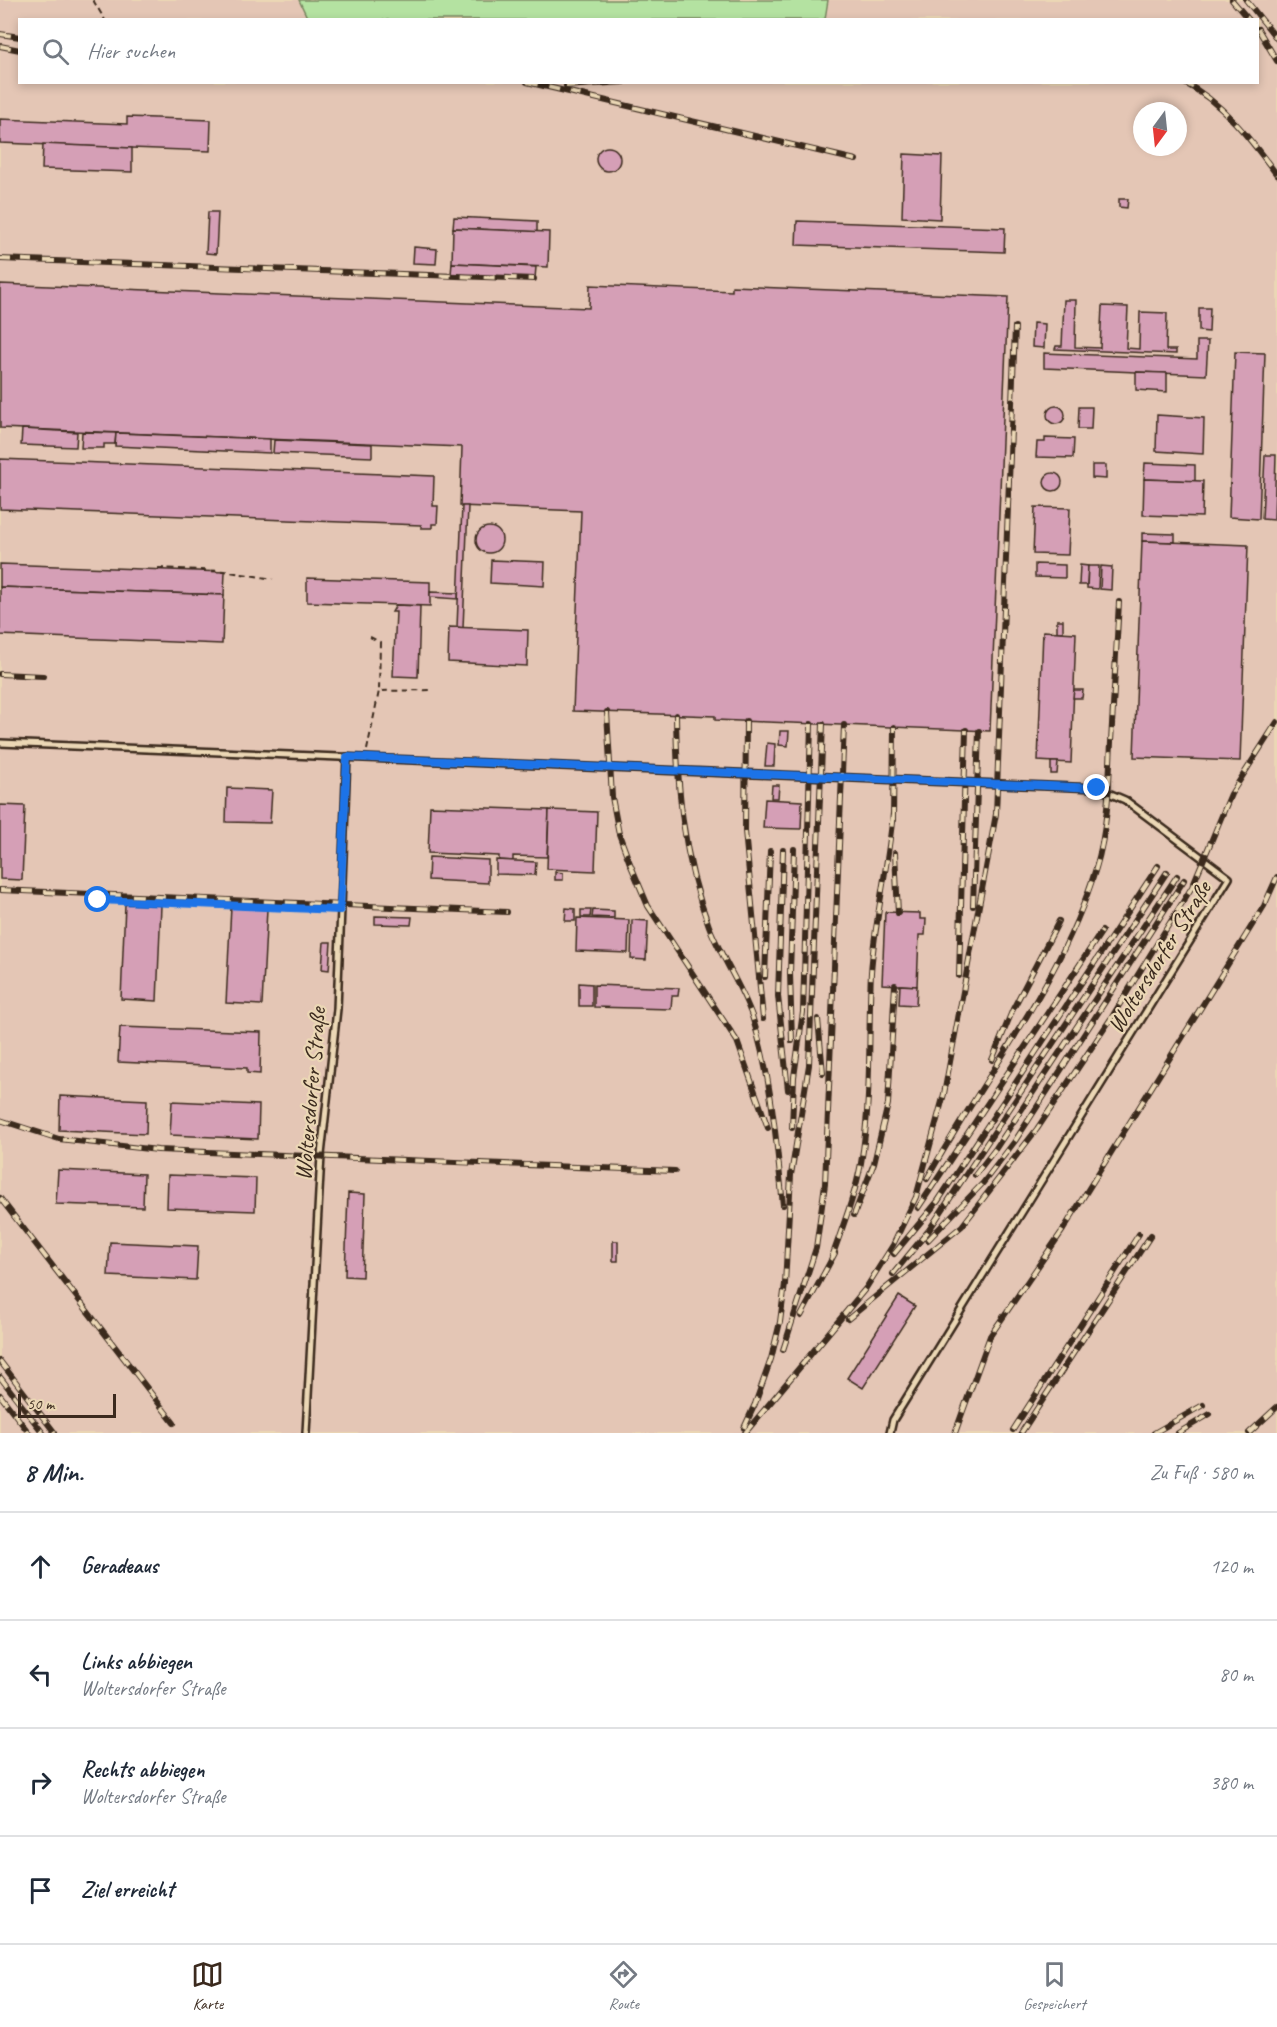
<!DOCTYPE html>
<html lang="de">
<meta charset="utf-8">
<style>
:root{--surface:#fff;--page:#f6f6f7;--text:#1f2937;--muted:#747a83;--line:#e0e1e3;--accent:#3b2a1e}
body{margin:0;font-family:Caveat,sans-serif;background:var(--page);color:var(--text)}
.compass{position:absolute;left:1133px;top:102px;width:54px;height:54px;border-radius:50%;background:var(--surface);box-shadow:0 3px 9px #0003;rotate:195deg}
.scale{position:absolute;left:18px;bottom:15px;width:98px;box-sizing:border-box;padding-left:6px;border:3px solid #3b2a1e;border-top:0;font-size:16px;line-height:21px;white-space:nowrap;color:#3b2a1e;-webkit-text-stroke:4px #ebd7b5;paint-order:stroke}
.stop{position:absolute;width:18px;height:18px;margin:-14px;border:4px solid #1a73e8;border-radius:50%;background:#fff}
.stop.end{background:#1a73e8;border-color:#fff;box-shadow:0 2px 6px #0008}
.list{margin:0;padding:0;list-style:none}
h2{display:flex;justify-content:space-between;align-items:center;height:78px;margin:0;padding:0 24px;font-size:26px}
h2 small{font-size:20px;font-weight:400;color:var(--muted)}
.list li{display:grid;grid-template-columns:39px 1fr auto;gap:18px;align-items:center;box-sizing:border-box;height:108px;padding:0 24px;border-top:2px solid var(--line)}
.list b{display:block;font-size:22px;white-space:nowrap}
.list p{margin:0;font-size:20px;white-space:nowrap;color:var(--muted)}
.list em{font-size:20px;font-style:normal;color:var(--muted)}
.icon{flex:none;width:33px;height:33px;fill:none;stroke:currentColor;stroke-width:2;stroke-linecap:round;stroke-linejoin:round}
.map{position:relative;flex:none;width:1277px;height:1433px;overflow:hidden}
.search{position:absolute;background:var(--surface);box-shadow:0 3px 9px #0003;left:18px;right:18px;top:18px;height:66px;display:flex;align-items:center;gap:15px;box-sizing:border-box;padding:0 21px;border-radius:0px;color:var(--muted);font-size:22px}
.sheet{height:510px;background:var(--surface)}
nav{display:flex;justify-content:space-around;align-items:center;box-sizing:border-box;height:84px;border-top:2px solid var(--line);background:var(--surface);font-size:16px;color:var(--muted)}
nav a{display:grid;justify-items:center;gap:3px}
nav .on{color:var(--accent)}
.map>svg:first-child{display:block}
.built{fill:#e4c6b5;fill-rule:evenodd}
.green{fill:#b4e2a1;stroke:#788660;stroke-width:1.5}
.building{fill:#d59fb6;stroke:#3b2a1e;stroke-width:1.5}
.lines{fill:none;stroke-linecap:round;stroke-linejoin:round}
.lane-casing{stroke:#3b2a1e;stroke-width:10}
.path{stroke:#3b2a1e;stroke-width:2;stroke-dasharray:6 4.5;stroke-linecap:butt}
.lane{stroke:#ebd7b5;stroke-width:5}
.rail-casing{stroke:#3b2a1e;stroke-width:6}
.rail{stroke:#ebd7b5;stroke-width:4;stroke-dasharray:11;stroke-linecap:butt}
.route{stroke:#1a73e8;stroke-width:8}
.labels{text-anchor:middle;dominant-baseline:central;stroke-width:4.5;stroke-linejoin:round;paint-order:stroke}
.street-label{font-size:24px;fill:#3b2a1e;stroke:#ebd7b5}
</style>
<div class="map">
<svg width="1277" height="1433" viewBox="0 0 1277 1433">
<rect width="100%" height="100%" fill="#ebd7b5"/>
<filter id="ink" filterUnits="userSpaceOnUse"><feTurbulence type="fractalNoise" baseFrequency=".0167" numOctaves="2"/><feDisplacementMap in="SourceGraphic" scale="12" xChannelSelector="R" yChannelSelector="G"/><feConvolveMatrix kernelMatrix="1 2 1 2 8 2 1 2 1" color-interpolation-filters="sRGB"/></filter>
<g filter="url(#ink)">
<path class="built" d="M0,0h1277v1433h-1277zM20,20h1238v62h-1238zM1142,111h36v36h-36z"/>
<path class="green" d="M299,0h529l-3,19 -4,1h-502l-12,-3z"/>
<g class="building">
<path d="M127,117l84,3 -1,31 -210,-8v-24l127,5z"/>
<path d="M43,144l89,4v24l-90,-3z"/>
<circle cx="608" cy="159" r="12"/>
<path d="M904,154l38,2 -2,63 -38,-2z"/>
<path d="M1119,199h9l-1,9 -8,-1z"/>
<path d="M208,212h10l-2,42 -10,-1z"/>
<path d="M454,217l83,4v11l-84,-4z"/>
<path d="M797,221l208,7 -1,24 -208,-7z"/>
<path d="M453,228l96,4 -1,35 -96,-4z"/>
<path d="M414,247l23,2 -1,15 -23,-1z"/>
<path d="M452,263l84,4 -1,11 -84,-4z"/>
<path d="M0,284l589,24 1,-23 142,6v-5l276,11 -18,434 -275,-11v-4l-142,-5 8,-200 -121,-5 2,-59 -462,-19z"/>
<path d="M1064,300h12l-1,47 25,1 2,-42 26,1 -2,41 13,1 1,-37 27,1 -1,37h10v4l-121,-5 1,-3h6z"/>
<path d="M1199,308h11l-1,24 -10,-1z"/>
<path d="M1033,323l12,1 -1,24 -12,-1z"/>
<path d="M1197,341h11l-2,34 -162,-7v-15l153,6z"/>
<path d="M1235,352l30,1 -6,166 -30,-2z"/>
<path d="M1136,372l31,1v19l-31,-2z"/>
<circle cx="1056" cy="415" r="9"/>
<path d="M1079,407h13l-1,22h-13z"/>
<path d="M1157,415l47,3 -1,36 -47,-3z"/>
<path d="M22,429l55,3 -1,15 -55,-2z"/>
<path d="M82,432l34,1 -1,11h-11v4h-23z"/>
<path d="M116,433l154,6v14l-155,-7z"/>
<path d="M1045,438l29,1 -1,19 -37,-1 1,-15h8z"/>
<path d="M274,440l98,4v13l-99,-4z"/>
<path d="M1265,455h11l-2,65 -12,-1z"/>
<path d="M0,459l434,17 -1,30h5l-1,18h-5v4h-11v-3l-421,-16z"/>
<path d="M1145,463l50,2v16l-51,-2z"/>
<path d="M1092,465h14v14l-14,-1z"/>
<circle cx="1053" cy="482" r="9"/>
<path d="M1144,479l59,2 -1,36 -59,-2z"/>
<path d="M462,506h6l-5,122 -6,-1z"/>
<path d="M1035,507l35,1 -2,47 -35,-1z"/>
<circle cx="489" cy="540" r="13"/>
<path d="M1142,533l33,1v8l-33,-1z"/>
<path d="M1142,541l106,4 -8,216 -106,-4z"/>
<path d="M491,560l54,2 -1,24 -54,-3z"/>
<path d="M0,564l225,8 -1,23 -224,-8z"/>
<path d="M1035,564l30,1v13l-30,-1z"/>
<path d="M1080,565l8,1 -1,19h-8z"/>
<path d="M1088,566h11l-1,23 -11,-1z"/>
<path d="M1101,566l11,1 -1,23 -11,-1z"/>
<path d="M307,578l123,4v24l-123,-4z"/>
<path d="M0,587l224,8 -2,49 -222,-9z"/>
<path d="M430,592l28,1v6l-28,-2z"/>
<path d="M396,605l24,1 -2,71 -25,-1 3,-64h-4z"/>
<rect x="1057" y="620" width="6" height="12"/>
<path d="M449,627l79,3 -1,36 -79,-4z"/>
<path d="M1043,631l33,2 -5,130 -33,-2z"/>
<path d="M1074,690h9l-1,8h-9z"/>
<path d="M780,731h9l-1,15 -9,-1z"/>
<path d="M767,743l8,1 -1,22h-9z"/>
<path d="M1051,762h7l-1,12h-6z"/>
<path d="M772,785h7l-1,13h-7z"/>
<path d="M227,788l45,2 -2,33 -44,-1z"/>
<path d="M765,799l37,2 -1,28 -38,-1z"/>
<path d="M0,805l25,1 -3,74 -22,-1z"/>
<path d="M430,806l119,4 -2,47 -34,-1v5l-14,-1v-4l-71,-3z"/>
<path d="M549,810l48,2 -2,59 -48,-2z"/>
<path d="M429,857l59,3v23l-60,-3z"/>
<path d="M496,860l40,2 -1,13 -39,-1z"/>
<path d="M555,872l8,1v7h-8z"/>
<path d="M125,904l36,1 -4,96 -36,-2z"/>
<path d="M231,907l36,2 -5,96 -36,-2z"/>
<path d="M566,908l9,1v12h-10z"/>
<path d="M581,910h10l-1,7h-9z"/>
<path d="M593,910l21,1v7l-22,-1z"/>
<path d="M885,912l35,1v6h6l-1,16h-6l-2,51 -35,-2z"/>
<path d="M375,916l37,1 -1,8 -36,-1z"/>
<path d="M577,918l52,2 -1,33 -52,-2z"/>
<path d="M632,920l16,1 -2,39 -15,-1z"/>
<path d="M324,942h7l-2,28 -7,-1z"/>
<path d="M579,983l13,1v22h-13z"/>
<path d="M594,985l85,3 -1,8h-6l-1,13 -77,-2z"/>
<path d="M900,985l17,1 -1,19 -17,-1z"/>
<path d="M120,1027l141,5 -1,42 -13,-1v-5l-129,-6z"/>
<path d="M60,1096l87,4 -1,34 -87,-4z"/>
<path d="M172,1101l87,4 -1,34 -88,-4z"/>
<path d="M58,1170l86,4 -1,33 -87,-3z"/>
<path d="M168,1175l88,3 -1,33 -88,-3z"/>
<path d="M348,1193l17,1 -3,83 -17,-1z"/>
<rect x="613" y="1241" width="5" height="20"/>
<path d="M110,1242l88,4 -2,34 -88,-4z"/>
<path d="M899,1296l16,10 -52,82 -16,-10z"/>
</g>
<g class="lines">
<g class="lane-casing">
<g id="lane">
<path d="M0,743l1097,45 28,12 104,78 -336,542 -3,13"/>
<path d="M306,1433l15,-278 16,-146 10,-252"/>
</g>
</g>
<g class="path">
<path d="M93,0l12,20"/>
<path d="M158,568l66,3 49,8"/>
<path d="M370,637l10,5 -1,49 52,-1"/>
<path d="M367,750l12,-59"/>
<path d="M98,900l233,10"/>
</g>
<use href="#lane" class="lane"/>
<g class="rail-casing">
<g id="rail">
<path d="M1232,0l17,20"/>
<path d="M1246,0l31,39"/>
<path d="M1258,29l19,32"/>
<path d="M0,34l20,3"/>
<path d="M0,46l20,4"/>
<path d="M527,82l329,78"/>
<path d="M1183,82c40,20 68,58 94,93"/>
<path d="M566,86l58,-4"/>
<path d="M0,259l534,20"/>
<path d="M0,674l43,2"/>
<path d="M607,712l5,85 7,37 10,27 19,45 89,135 31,87"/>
<path d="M676,715c1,72 7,143 33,211 12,31 32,59 43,90 20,62 24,125 31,189"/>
<path d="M746,721l-1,110 18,188"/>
<path d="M893,820l1,-93"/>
<path d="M783,850l-5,146 10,94"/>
<path d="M895,853l3,60"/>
<path d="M0,890l507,22"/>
<path d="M973,906l6,-175"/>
<path d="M959,976l7,-246"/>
<path d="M765,977l5,-126"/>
<path d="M818,1019l5,54"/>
<path d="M792,1041l-2,-68 4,-124"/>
<path d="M992,1060l21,-51 46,-88"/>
<path d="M0,1120l59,19 99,11 517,21"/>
<path d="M792,1128l2,-51 9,-65 8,-288"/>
<path d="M975,1175l21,-27 181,-272"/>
<path d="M927,1179c57,-104 134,-195 169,-311 12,-40 13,-83 15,-126 3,-47 5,-94 8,-140"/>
<path d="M0,1198l174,225"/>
<path d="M918,1208l184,-277"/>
<path d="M854,1215l20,-52 14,-59 7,-119"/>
<path d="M928,1240l55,-57 32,-42 169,-261"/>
<path d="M894,1254l44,-53 220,-335"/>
<path d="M831,1260c11,-32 24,-64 30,-97 11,-63 7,-127 10,-191 4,-53 17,-105 22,-159"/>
<path d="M893,1274l36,-44 238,-358"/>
<path d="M801,1316l34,-63"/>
<path d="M848,1319l114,-93 75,-97 73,-109 82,-133 39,-93 46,-72"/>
<path d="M783,1350l33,-102 9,-64 19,-459"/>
<path d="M0,1361l55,72"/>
<path d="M0,1377l43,56"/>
<path d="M0,1395l29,38"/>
<path d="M744,1428l11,-24 16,-45 9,-37 5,-38 6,-109 18,-110 14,-341"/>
<path d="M1013,1430l126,-196"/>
<path d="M745,1433l121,-145 27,-43 23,-48 28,-103 52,-280 19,-487"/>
<path d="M955,1433l35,-97 73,-106 201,-324 13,-29"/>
<path d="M1021,1433l130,-198"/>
<path d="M1154,1433l49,-28"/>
<path d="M1178,1433l32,-19"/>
<path d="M1249,1433l28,-26"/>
</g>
</g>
<use href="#rail" class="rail"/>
</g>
</g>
<g class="lines" filter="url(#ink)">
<path class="route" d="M98,900l242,10 7,-153 750,31"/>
</g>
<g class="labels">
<g class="street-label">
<text transform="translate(1159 957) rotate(-58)">Woltersdorfer Straße</text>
<text transform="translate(310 1094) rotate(-85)">Woltersdorfer Straße</text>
</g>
</g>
</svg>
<svg class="compass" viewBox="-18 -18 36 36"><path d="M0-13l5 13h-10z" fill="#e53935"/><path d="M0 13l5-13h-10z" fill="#747a83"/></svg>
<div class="scale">50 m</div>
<div class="stop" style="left:98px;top:900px"></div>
<div class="stop end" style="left:1097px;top:788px"></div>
<div class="search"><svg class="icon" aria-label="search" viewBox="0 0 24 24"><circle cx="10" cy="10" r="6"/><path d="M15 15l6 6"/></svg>Hier suchen</div>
</div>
<section class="sheet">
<h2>8 Min.<small>Zu Fuß · 580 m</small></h2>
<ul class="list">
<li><svg class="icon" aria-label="ahead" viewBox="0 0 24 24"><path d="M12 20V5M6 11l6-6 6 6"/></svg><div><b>Geradeaus</b></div><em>120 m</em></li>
<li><svg class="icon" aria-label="left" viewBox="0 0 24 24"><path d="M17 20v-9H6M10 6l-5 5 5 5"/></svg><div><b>Links abbiegen</b><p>Woltersdorfer Straße</p></div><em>80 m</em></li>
<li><svg class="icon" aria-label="right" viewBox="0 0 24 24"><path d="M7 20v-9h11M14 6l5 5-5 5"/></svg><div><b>Rechts abbiegen</b><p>Woltersdorfer Straße</p></div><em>380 m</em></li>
<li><svg class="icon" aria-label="arrive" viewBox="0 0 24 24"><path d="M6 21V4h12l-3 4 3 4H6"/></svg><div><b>Ziel erreicht</b></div></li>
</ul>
</section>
<nav>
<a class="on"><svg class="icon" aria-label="map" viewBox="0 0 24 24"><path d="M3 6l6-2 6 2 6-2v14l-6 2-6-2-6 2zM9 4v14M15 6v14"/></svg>Karte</a>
<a><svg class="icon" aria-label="directions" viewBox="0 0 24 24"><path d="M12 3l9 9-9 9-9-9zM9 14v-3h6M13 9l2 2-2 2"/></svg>Route</a>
<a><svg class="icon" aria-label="saved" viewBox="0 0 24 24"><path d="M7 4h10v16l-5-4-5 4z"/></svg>Gespeichert</a>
</nav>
